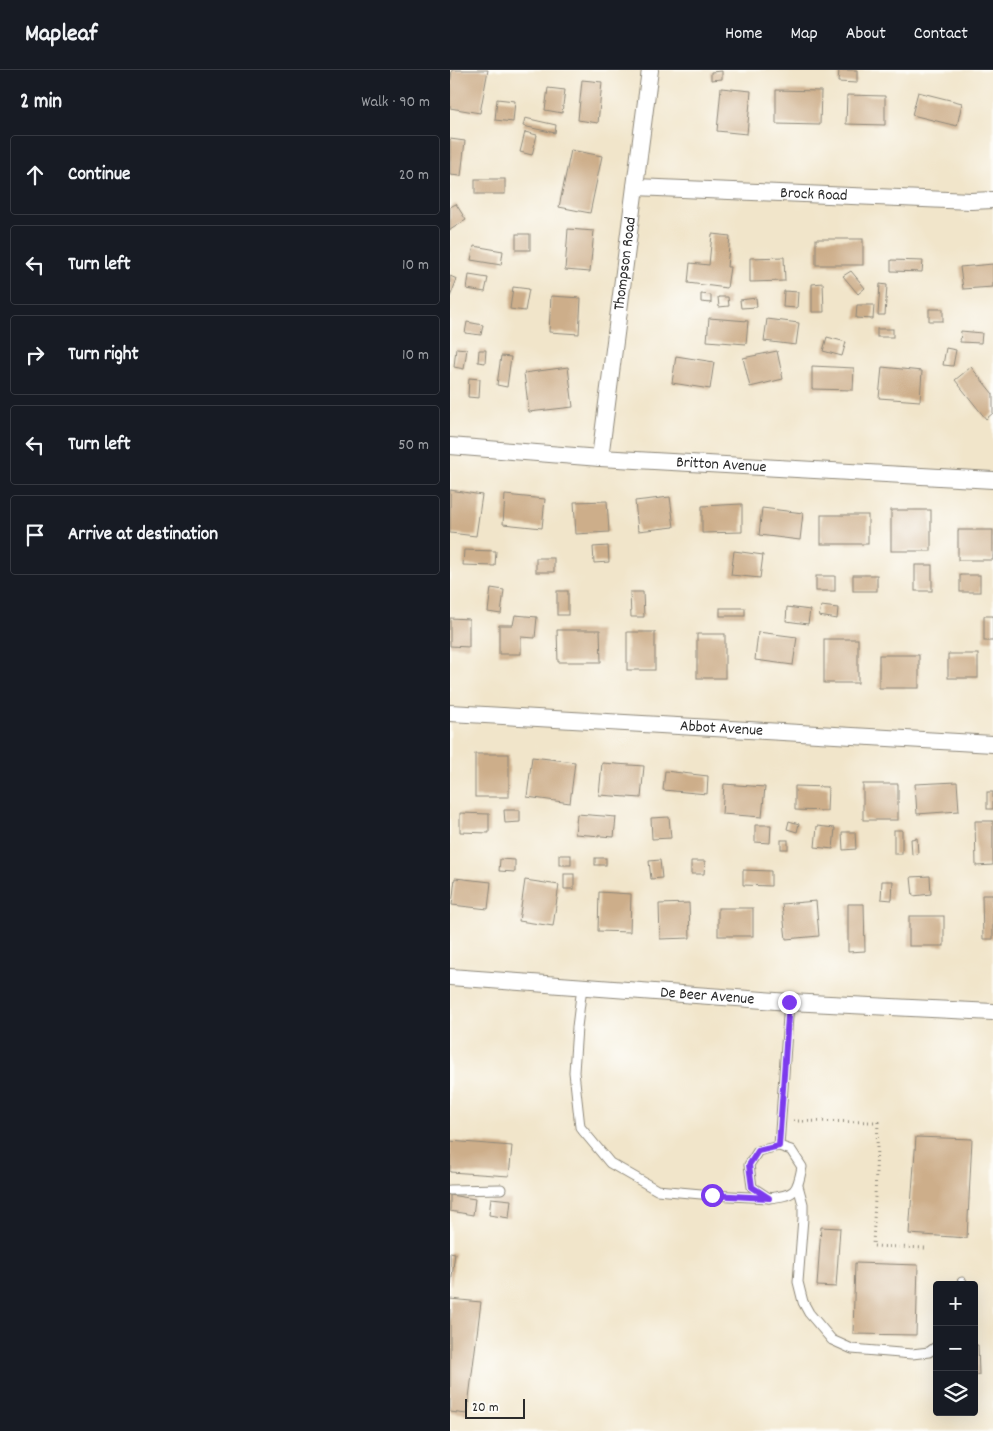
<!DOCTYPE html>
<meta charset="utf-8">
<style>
:root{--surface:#171b24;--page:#242831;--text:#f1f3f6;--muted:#9ea1a6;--line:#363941}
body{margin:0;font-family:Dekko,sans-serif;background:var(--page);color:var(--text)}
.controls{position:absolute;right:15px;bottom:15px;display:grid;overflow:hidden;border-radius:5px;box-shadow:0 5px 20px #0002}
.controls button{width:45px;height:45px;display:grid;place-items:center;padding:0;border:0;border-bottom:1px solid var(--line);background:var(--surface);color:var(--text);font:25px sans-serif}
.scale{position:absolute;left:15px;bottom:12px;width:60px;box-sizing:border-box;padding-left:5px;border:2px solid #2b2b2b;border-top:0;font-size:14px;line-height:18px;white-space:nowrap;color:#2b2b2b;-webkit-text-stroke:4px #fdfcf7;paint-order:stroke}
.stop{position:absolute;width:15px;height:15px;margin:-11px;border:4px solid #7c3aed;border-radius:50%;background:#fff}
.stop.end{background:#7c3aed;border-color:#fff;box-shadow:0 1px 5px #0008}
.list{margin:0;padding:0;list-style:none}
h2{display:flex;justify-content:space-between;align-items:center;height:65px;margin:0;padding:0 20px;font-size:21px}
h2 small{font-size:16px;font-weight:400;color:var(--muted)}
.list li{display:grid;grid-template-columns:32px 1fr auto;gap:15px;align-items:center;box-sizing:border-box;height:80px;margin:0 10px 10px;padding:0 10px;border:1px solid var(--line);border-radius:5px}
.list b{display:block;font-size:19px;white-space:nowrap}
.list em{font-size:16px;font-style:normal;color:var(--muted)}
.icon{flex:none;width:28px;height:28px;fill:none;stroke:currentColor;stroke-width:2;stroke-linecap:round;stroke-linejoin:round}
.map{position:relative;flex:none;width:543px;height:1361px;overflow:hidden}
header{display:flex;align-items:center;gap:30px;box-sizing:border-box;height:70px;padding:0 25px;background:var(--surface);border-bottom:1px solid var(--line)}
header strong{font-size:24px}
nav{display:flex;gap:28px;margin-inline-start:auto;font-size:18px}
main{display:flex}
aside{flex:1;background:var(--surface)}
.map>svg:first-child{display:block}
.building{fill:#cdae8a}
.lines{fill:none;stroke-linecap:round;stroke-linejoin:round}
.lane-casing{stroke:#8e887a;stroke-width:11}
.street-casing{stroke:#8e887a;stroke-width:18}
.path{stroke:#8e887a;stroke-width:3;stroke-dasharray:1 4;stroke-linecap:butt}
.lane{stroke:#fff;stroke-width:9}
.street{stroke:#fff;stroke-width:16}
.route{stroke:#7c3aed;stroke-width:6}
.labels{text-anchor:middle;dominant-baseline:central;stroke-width:4.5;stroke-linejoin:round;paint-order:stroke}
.street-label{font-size:16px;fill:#2b2b2b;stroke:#fdfcf7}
</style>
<header>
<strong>Mapleaf</strong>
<nav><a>Home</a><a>Map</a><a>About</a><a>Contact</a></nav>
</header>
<main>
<aside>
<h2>2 min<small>Walk · 90 m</small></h2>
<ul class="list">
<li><svg class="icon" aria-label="ahead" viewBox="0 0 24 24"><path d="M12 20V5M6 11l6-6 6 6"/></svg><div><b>Continue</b></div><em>20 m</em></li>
<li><svg class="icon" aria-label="left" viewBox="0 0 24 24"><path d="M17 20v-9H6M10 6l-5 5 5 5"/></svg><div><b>Turn left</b></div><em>10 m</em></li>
<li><svg class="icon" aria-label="right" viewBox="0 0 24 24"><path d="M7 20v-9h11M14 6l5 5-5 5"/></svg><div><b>Turn right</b></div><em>10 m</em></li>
<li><svg class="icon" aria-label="left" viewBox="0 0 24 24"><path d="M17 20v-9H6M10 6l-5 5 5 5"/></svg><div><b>Turn left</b></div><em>50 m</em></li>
<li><svg class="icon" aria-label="arrive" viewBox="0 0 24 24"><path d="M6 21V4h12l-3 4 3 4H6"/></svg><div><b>Arrive at destination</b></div></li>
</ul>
</aside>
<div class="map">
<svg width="543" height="1361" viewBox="0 0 543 1361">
<rect width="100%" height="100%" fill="#fdfcf7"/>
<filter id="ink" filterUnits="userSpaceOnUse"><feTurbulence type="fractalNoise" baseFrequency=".02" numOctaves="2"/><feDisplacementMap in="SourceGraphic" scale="10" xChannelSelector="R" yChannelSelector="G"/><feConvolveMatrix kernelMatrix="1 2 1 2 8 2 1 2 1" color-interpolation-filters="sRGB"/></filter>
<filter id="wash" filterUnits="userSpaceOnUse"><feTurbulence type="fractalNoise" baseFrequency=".0096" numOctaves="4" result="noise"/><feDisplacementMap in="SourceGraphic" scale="20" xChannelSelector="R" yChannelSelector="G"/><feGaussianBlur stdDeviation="1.12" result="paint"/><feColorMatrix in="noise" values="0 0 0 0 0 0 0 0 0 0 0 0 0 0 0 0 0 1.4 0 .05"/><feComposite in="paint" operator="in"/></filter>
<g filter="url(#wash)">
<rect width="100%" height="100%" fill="#f1e5ca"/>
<g id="blocks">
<g class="building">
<path d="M2,0h36l-8,43 -30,-5v-24z"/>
<path d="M389,0h18v13l-19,-1z"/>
<path d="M272,1v8l-11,1v-8z"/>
<path d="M132,10l20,2 -4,41 -20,-3z"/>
<path d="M98,18l17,2 -3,23 -17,-3z"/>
<path d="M271,18l30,3 -4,43 -30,-3z"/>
<path d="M326,20l45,1 -1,34 -44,-1z"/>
<path d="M468,22l44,11 -5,23 -45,-11z"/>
<path d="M397,25l38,1v29l-39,-1z"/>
<path d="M47,29l18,2 -2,21 -18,-2z"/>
<path d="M75,48l31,7 -1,8 -32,-7z"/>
<path d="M75,62l12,3 -5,20 -12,-3z"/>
<path d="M0,69l15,2 -4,35 -11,-1z"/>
<path d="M121,80l31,6 -12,57 -31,-6z"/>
<rect x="25" y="109" width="30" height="15"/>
<path d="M6,134l10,16 -16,10v-23z"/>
<path d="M118,159l26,2 -4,41 -25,-2z"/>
<rect x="66" y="164" width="14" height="16"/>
<path d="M262,164l18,2 -3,31h3l-3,21 -39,-5 2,-20 19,2z"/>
<rect x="366" y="169" width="47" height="26"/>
<path d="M24,176l29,5 -2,14 -30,-5z"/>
<path d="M334,187l1,24 -35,1v-24z"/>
<path d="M441,190l32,1 -1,11 -31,-1z"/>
<path d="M543,194v23l-30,2 -3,-22z"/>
<path d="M401,201l14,17 -7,6 -15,-18z"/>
<path d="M19,205l19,3 -3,14 -18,-3z"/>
<path d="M0,206l7,3 -7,18z"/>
<path d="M373,213l1,29h-12v-28z"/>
<path d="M430,214l7,1 -2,30h-7z"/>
<path d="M63,217l16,2 -4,22 -15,-2z"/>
<path d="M334,221l14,1 -1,16 -14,-1z"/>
<path d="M251,224l10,1v8l-10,-1z"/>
<path d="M101,226l30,2 -2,36 -30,-2z"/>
<path d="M268,227h10l1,9 -10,1z"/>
<path d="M306,228l1,9 -16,1 -1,-8z"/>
<path d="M407,235h17l-1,14 -17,-1z"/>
<rect x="479" y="239" width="14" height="12"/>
<path d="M259,248l39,3 -2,23 -39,-3z"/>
<path d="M317,249l32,4 -3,22 -32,-4z"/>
<path d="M17,252l16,3 -2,10 -16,-2z"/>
<rect x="427" y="259" width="16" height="8"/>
<path d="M511,261l21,2 -1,10 -21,-1z"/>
<path d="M377,267l19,5 -4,14 -19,-5z"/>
<path d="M6,278l11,1 -3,20 -10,-2z"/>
<path d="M496,278l10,2 -3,16 -10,-1z"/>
<path d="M29,280h7l-1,13 -7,-1z"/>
<path d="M327,281l6,28 -33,8 -7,-29z"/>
<path d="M51,286l10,1 -4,30 -10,-2z"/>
<path d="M226,286l38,6 -4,27 -38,-6z"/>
<path d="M362,296l42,2 -1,22 -41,-1z"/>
<path d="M118,297l5,40 -44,5 -5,-39z"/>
<path d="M432,297l40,4 -2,30 -41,-3z"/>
<path d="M521,297l22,27v19l-7,6 -31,-39z"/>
<path d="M19,308l11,1 -1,19 -11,-1z"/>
<path d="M0,420l32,5 -6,41 -26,-3z"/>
<path d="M55,425l40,4 -3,29 -39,-4z"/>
<path d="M220,427l4,30 -36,4 -3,-30z"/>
<path d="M157,431l2,31 -33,2 -2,-32z"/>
<path d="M292,434v28l-40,1v-27z"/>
<path d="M312,438l41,5 -3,27 -41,-5z"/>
<rect x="441" y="440" width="40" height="41"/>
<rect x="371" y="445" width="47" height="29"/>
<rect x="508" y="460" width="35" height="30"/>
<path d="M158,476l1,16 -15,1 -1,-16z"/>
<path d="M14,480l32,1 -1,15 -32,-1z"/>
<path d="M284,481l29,4 -3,23 -29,-3z"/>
<rect x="86" y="488" width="18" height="14"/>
<rect x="465" y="495" width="17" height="26"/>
<rect x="403" y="505" width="24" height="16"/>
<rect x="510" y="505" width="20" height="17"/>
<rect x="366" y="506" width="19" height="15"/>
<path d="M41,518l13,2 -3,24 -13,-2z"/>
<rect x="107" y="521" width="11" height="24"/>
<path d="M180,522h13l1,25h-13z"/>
<path d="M371,536l17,2 -1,11 -18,-3z"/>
<path d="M337,537l23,3 -2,14 -22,-3z"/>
<rect x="270" y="538" width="25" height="8"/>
<path d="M65,545l22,2 -2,21 -14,-1v17h-22v-29h14z"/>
<rect x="534" y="546" width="9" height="25"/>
<path d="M0,548l19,1v28l-19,-1z"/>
<path d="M107,560h43l1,32h-43z"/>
<rect x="177" y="562" width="28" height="38"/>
<path d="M308,562l39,5 -4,28 -38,-5z"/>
<rect x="247" y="564" width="28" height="44"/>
<rect x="374" y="569" width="34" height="44"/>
<rect x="498" y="584" width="30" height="24"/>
<rect x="429" y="585" width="40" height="33"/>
<rect x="25" y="684" width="34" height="43"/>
<path d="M82,687l43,5 -5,41 -43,-6z"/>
<path d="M152,693l42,3 -3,32 -42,-3z"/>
<path d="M215,701l43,5 -1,18 -44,-4z"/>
<path d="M507,712l2,29 -42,3 -2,-30z"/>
<path d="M274,714l41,3 -3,30 -40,-3z"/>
<rect x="413" y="714" width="35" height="36"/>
<path d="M345,716l33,1 -1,24 -32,-1z"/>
<rect x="537" y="722" width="6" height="17"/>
<path d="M54,740h16v12l-15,1z"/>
<path d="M10,743l29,1v19l-29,-1z"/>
<path d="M127,744l39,3 -2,20 -39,-3z"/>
<path d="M219,747l2,21 -19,1 -1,-21z"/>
<path d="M339,751l10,3 -2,8 -10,-3z"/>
<path d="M525,751h18v44l-17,1z"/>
<path d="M305,755h16l-1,18 -15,-1z"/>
<path d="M367,756l18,2 -2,21 -18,-2z"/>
<rect x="444" y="760" width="8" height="24"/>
<path d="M392,762h13l1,17 -13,1z"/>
<path d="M467,768l1,16 -6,1 -1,-16z"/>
<rect x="331" y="770" width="7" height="9"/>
<rect x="109" y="785" width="12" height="10"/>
<rect x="145" y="788" width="11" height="7"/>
<path d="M50,789l15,1v12l-16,-1z"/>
<path d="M210,790l2,18 -11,1 -2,-18z"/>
<path d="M241,791h14l-1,13h-13z"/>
<path d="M293,800l28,1v15l-28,-1z"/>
<rect x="114" y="804" width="10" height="15"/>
<path d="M480,806l1,18 -18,2 -2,-19z"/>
<path d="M5,808l36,4 -3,27 -36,-4z"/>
<path d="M75,810l34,5 -6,41 -34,-5z"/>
<path d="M432,811h11l-1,19 -11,-1z"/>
<path d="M149,822l32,2 -1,38 -32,-1z"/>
<path d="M532,825h11v44h-10z"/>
<path d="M366,831l3,35 -33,3 -4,-35z"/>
<path d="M239,833l1,35 -30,1 -1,-35z"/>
<path d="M398,834h16l1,47 -17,1z"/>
<rect x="268" y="838" width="35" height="28"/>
<rect x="459" y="846" width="35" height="30"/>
<path d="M466,1067l56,2 -5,99 -58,-4z"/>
<path d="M0,1071l62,5 -3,30 -59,-4z"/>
<path d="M0,1125l25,4 -2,16 -23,-4z"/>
<path d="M41,1128l20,2 -2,18 -20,-3z"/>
<path d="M371,1157l19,1 -4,59 -19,-1z"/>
<path d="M0,1182l5,1 -4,32 -1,-1z"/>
<path d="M405,1193l63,2 -2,70 -63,-1z"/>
<path d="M0,1229l31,3 -14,112 -17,-2z"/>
<path d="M524,1275h4l1,30h-5z"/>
</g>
</g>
</g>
<g filter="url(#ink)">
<use href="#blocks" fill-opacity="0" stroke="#8e887a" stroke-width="1"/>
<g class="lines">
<g class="lane-casing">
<g id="lane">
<path d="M132,917l-5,40 -3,45 6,55 30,36 47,27 55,5 57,3"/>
<path d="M329,1076l-21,5 -9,14 3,22 17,11c26,-3 28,-5 33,-31l-11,-17 -12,-4 10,-144"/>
<path d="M348,1116l5,18v14l-5,64 5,20 6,11 23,27 20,9 60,5 17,-2 8,-6"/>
<path d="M0,1120l51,-1"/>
<path d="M512,1215v-3"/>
</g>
</g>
<g class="street-casing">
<g id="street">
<path id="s1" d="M185,117l336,14 22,-1"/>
<path id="s2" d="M0,376l150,12 393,22"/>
<path id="s3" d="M150,388l50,-388"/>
<path id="s4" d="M0,643l543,31"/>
<path id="s5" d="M0,907l339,25 204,10"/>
</g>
</g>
<path class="path" d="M343,1051l85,1 -5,124 54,2"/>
<use href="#lane" class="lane"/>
<use href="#street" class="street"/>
</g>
</g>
<g class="lines" filter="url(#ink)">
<path class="route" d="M262,1125l57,3 -17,-11 -3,-22 9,-14 21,-5 10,-144"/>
</g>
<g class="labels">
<g class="street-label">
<text stroke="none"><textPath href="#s1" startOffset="179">Brock Road</textPath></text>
<text stroke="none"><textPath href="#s3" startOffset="196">Thompson Road</textPath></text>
<text stroke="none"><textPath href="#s2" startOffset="272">Britton Avenue</textPath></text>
<text stroke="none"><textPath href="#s4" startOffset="272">Abbot Avenue</textPath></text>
<text stroke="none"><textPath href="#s5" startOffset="258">De Beer Avenue</textPath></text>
</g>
</g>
</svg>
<div class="controls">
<button>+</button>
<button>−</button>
<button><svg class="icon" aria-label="layers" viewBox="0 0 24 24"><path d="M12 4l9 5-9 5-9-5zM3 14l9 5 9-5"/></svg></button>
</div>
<div class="scale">20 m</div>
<div class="stop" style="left:262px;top:1125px"></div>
<div class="stop end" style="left:339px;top:932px"></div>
</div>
</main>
